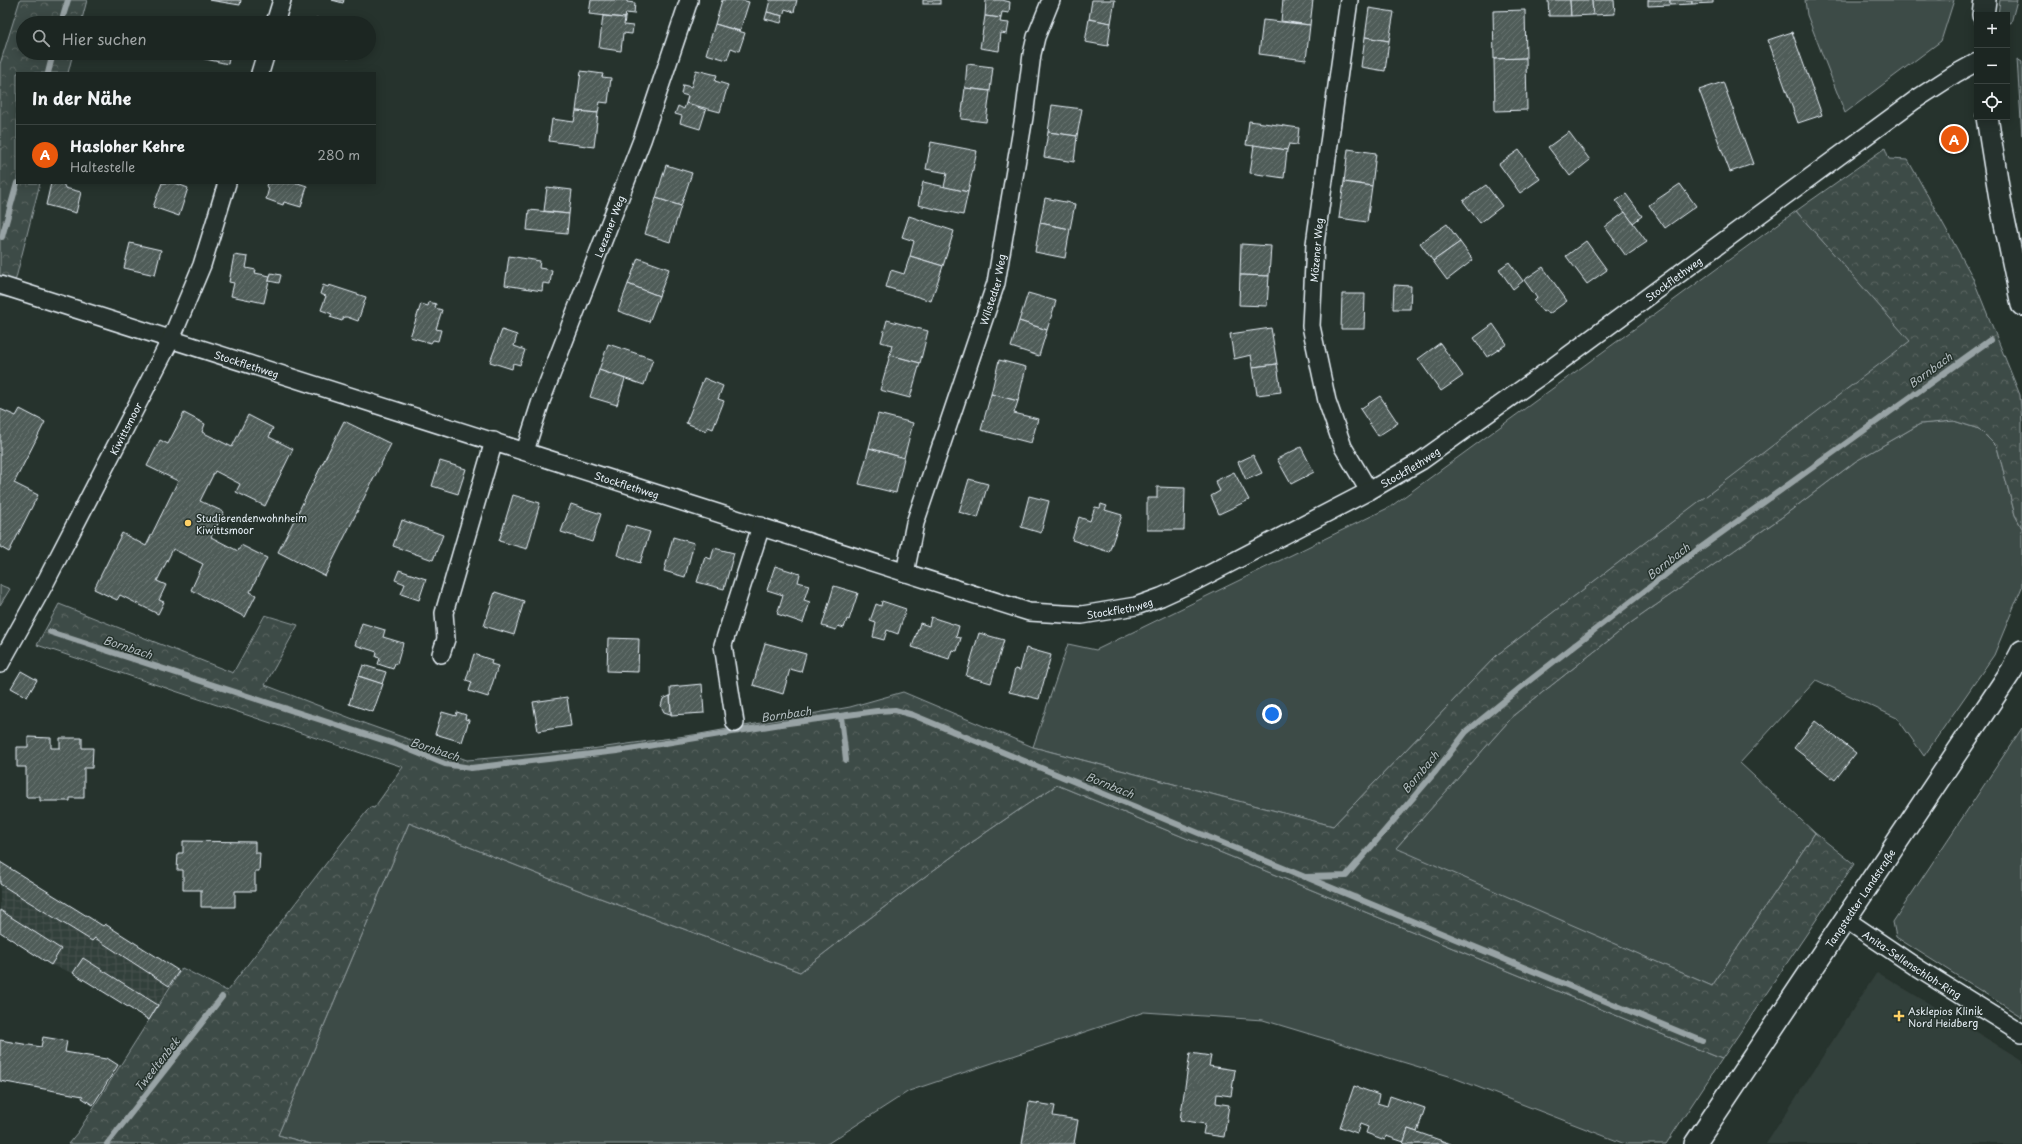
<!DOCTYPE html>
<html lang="de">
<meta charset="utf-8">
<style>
:root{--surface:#1c2622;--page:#29322f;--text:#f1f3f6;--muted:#a0a5a5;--line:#3a4340;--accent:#ea580c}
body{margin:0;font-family:"Playpen Sans",sans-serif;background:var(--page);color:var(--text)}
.controls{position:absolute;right:12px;top:12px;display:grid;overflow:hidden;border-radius:0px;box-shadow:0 2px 10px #0003}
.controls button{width:36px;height:36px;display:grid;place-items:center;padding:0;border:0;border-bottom:1px solid var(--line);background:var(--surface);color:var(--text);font:20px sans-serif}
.you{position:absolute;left:1272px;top:714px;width:14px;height:14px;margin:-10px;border:3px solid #fff;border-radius:50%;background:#1a73e8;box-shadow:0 0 0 6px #1a73e833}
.badge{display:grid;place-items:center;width:26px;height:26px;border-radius:50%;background:var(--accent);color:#fff;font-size:13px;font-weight:700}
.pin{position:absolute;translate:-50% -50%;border:2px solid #fff;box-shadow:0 1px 4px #0006}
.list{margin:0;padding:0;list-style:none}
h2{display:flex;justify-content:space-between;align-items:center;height:52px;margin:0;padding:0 16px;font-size:17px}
h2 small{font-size:13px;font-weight:400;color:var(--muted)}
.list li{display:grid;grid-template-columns:26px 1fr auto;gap:12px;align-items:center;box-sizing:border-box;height:60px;padding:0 16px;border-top:1px solid var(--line)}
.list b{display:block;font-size:15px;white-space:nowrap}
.list p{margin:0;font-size:13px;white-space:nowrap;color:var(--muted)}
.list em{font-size:13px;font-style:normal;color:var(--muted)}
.icon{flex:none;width:22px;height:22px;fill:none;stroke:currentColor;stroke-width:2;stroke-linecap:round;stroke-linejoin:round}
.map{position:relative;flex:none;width:2022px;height:1144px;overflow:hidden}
.search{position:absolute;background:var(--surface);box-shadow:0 2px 10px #0003;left:16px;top:16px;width:360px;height:44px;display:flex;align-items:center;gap:10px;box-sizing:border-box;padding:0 14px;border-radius:22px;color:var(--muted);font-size:15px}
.panel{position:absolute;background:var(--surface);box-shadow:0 2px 10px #0003;left:16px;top:72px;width:360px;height:112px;border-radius:0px}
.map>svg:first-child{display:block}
.built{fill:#333f3a}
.industrial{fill:url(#industrial-grid)}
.green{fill:#3e4b47;stroke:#939ea0}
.forest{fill:url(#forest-crowns);stroke:#939ea0}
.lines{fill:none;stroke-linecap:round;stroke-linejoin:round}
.stream{stroke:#98a3a5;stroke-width:6}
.building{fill:url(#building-hatch);stroke:#e8f1f8}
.minor-casing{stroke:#e8f1f8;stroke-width:20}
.tertiary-casing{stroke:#e8f1f8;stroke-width:24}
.minor{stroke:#26332d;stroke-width:17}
.tertiary{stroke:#26332d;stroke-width:21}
.poi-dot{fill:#ffd166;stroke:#26332d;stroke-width:1.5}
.labels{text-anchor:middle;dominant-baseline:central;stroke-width:3;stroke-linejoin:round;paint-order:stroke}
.street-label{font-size:10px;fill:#e8f1f8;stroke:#26332d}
.poi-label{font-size:10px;fill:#e8f1f8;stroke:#26332d;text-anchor:start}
.water-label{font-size:11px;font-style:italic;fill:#b3bdc0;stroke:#26332d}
</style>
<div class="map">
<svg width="2022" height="1144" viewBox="0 0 2022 1144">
<defs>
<pattern id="industrial-grid" width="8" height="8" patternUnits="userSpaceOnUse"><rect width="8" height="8" fill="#333f3a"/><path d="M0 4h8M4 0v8" fill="none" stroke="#47524e"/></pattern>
<pattern id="forest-crowns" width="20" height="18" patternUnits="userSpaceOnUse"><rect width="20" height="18" fill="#3e4b47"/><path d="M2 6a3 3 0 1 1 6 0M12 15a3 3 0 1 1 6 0" fill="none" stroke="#5a6562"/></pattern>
<pattern id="building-hatch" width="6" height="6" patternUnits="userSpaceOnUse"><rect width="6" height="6" fill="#505c59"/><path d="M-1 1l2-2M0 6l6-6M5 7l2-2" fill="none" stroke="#697472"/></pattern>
</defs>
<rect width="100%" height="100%" fill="#26332d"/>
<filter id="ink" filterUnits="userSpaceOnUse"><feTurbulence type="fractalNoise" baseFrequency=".025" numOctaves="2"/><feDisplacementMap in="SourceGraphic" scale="8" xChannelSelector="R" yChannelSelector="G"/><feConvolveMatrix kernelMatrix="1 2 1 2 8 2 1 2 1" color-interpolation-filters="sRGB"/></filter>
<g filter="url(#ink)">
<path class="built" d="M1877,972l145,88v84h-256z"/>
<path class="industrial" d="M0,884l92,57 3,-3 74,48 -11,19 -75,-47 -10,15 -22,-8 10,-16 -61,-39z"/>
<g class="green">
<path d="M1805,0h149l-13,41 -96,72 -38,-98z"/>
<path d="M2000,0h17l-6,23 -4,-1v-7h-9z"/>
<path d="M1796,211l115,130 -414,314 -164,171 -300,-79 35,-103 28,6 294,-143z"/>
<path d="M1954,421l25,8 18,18 18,68 7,13v59l-28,68 -70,101 -27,-38 -81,-38 -76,83 75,70 -103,153 -317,-137 120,-135 117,-92 150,-105 74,-56 64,-37z"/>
<path d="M2022,728v289l-126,-80 -3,-15z"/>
<path d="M1057,785l665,274 -56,85h-41l-176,-68 -186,-56 -119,-8 -235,79 -82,53h-516l-33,-9 131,-312 164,65 227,84c84,-65 167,-130 257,-187z"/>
</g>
<g class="forest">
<path d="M20,0h67l-6,23h-58v30h50l-5,20h-51v110h23l-29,115 -11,-2v-232z"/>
<path d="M2017,59l5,3v74z"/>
<path d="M1885,148l4,11 19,1 64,116 48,119 2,27v106l-7,-13 -18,-68 -18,-18 -25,-8 -34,3 -64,37 -74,56 -150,105 -117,92 -119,134 316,138 103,-153 39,31 -132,195 -665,-274c-90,57 -173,122 -257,187l-227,-84 -164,-65 -131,312 33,9h-243l10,-12 104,-164 45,23 143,-184 4,1 29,-41 -366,-122 22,-41 174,69 32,-58 33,10 -33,60 101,39 101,36 117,-10 116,-16 150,-27 53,-15 130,55 300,79 164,-171 413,-314 -114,-130z"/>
<path d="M0,585l10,4 -10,16z"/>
</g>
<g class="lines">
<g class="stream">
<path d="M61,23l7,-23"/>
<path d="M48,73l5,-20"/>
<path d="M2,237l15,-54"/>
<path d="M50,632l348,113 47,19 26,4 146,-17 164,-27 96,-13 18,-1 18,5 392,162 41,-1 90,-105 30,-39 54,-44 176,-137 294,-211"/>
<path d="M841,716l5,44"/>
<path d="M1308,878l394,163"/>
<path d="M107,1144l115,-147"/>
</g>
</g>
<g class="building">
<path d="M209,0h32l-1,5z"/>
<path d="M332,0h12l-1,3z"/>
<path d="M591,0h36v2l8,1 -1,11 -8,-1 -1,5 -36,-4z"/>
<path d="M722,0h19l8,2 -9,29 -25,-7z"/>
<path d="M770,0h27l-3,12 -9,-3 -2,7 -16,-4z"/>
<rect x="923" y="0" width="17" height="4"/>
<path d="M986,0h16l8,2 -1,11 -7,-1 -1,6 -16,-2z"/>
<path d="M1092,0h23l-4,23 -22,-4z"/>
<path d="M1283,0h30l-3,25 -29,-4z"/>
<path d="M1548,0h22l1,16h-22z"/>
<path d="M1570,0h22l1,15 -22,1z"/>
<path d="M1592,0h22l1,14 -22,1z"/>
<path d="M1648,0h22v5l-22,1z"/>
<path d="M1670,0h22v4l-22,1z"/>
<path d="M1692,0h21v3l-21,1z"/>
<path d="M1369,8l25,4 -5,29 -24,-4z"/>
<path d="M1525,10l1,48 -32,1 -1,-48z"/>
<path d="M767,12l16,4 -2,7 -16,-4z"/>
<path d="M603,16l22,2 -1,7 9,1 -1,8 -9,-1 -2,18 -22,-3z"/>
<path d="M985,16l16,2 -1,4 9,1 -2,11 -6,-1 -2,18 -19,-3z"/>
<path d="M316,18l22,5h-24z"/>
<path d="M1089,19l22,4 -3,23 -23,-4z"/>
<path d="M1263,20l47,5 -4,35 -47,-6z"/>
<path d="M715,24l30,9 -6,18 -8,-3 -4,12 -21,-6z"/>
<path d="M1792,32l30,83 -24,8 -30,-83z"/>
<path d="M1365,37l24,4 -4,30 -24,-4z"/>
<path d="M202,53h28l-2,11 -27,-6z"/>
<path d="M330,53h20l-1,5z"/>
<path d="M1526,58l1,52 -32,1 -1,-52z"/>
<path d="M967,64l26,3 -3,24 -25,-3z"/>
<path d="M696,70l21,5 -2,6 13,4 -8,27 -34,-9 2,-7 -7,-2 2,-9 8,2z"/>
<path d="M581,71l22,3 -1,3 9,1 -3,25 -8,-1 -2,11 -22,-2z"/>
<path d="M1723,82l30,82 -23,8 -31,-82z"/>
<path d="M965,88l25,3 -4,31 -25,-3z"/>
<path d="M686,103l20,7 -6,19 -20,-6 2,-7 -7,-2 3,-8 6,3z"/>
<path d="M1052,105l30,4 -5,27 -29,-4z"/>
<path d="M576,111l22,2 -4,34 -45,-6 3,-22 22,3z"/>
<path d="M1249,121l50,7 -2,17 -8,-1 -2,6 -41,-5z"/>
<path d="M1048,132l29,4 -3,26 -30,-5z"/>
<path d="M1569,132l21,28 -20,16 -22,-29z"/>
<path d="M931,142l46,9 -9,41 -24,-5 3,-14 -21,-4z"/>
<path d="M1254,145l33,5 -3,28 -34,-5z"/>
<path d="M1348,149l28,4 -4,33 -28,-4z"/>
<path d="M1519,150l21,29 -20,14 -21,-29z"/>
<path d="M666,165l26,8 -11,33 -25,-8z"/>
<path d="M923,182l45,10 -5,23 -45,-10z"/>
<path d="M1344,182l28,4 -5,36 -28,-4z"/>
<path d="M51,183h12l2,5 16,4 -5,21 -30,-8z"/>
<path d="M162,183h13l13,5 -9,28 -26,-9z"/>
<path d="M267,183h31l9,3 -6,21 -17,-5 -1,3 -17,-6 3,-11 -3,-2z"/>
<path d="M1680,184l16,22 -31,22 -16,-23z"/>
<path d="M1486,185l16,21 -22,17 -17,-22z"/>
<path d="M547,187l25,3 -3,24 -25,-3z"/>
<path d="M1626,194l16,22 -9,7 -17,-22z"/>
<path d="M656,198l25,8 -11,36 -25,-8z"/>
<path d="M1045,198l30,6 -5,25 -30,-6z"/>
<path d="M529,210l40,4 -2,20 -40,-4z"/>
<path d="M1625,212l22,30 -21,14 -21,-29z"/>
<path d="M909,216l45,15 -11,35 -33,-10 4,-15 -12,-4z"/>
<path d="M1040,223l30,6 -5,29 -30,-6z"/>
<path d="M1447,224l13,18 -27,19 -13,-18z"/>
<path d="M1586,241l21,29 -20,14 -21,-28z"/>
<path d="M1460,242l13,18 -26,20 -14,-19z"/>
<path d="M130,243l31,7 -6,25 -31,-7z"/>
<path d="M1241,244l30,2 -2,30 -29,-1z"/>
<path d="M234,255l14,2 -2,11 10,2 -1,3 15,3 -6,27 -33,-7 3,-13 -5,-1z"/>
<path d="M509,256l31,5 -1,7 13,2 -2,14 -7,-1 -1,8 -37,-6z"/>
<path d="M910,256l33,10 -12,35 -45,-14 5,-17 13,4z"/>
<path d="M638,258l31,11 -10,27 -31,-12z"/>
<path d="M1509,262l14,19 -10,8 -14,-20z"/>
<path d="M1543,267l24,34 -18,13 -3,-4 -3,2 -9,-11 3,-3 -13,-18z"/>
<path d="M271,273l10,2 -2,8 -10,-2z"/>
<path d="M1240,275l29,1 -2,30 -28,-1z"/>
<path d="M628,284l31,12 -10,26 -31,-11z"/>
<path d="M323,285l5,2 1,-2 37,12 -8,24 -11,-4h-3l-2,4 -12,-4 2,-3 -11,-4 5,-14 -6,-2z"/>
<path d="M1394,285l17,1 -1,23h-17z"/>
<path d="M1028,293l28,8 -9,29 -28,-9z"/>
<path d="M1342,294h23l-1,35h-23z"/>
<path d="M429,302l7,2 -1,4 7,2 -6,19 5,1 -3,11 -5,-1 -2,3 -21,-6 11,-33 7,2z"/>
<path d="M887,320l41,11 -8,32 -30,-8 2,-10 -11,-3z"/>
<path d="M1019,321l28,9 -8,26 -28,-9z"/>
<path d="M1493,324l14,20 -20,13 -13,-19z"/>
<path d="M1271,328l6,36 -24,3 -2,-12 -17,4 -4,-25z"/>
<path d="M502,330l15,5 -3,11 11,4 -5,15 -7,-2 -1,6 -22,-7z"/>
<path d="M1440,343l23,33 -22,15 -23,-32z"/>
<path d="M608,344l45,15 -9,26 -45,-15z"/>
<path d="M890,355l30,8 -10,35 -30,-8z"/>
<path d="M999,360l27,7 -8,34 -27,-7z"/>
<path d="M1277,364l4,28 -24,3 -4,-28z"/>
<path d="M599,370l26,9 -8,26 -27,-8z"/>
<path d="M704,378l19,8 -5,13 6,2 -11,28 -5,-2 -2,4 -20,-8z"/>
<path d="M991,394l27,7 -4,12 24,6 -7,24 -50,-13z"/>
<path d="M1380,396l18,27 -20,13 -18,-27z"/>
<path d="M0,409l16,7 4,-7 25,13 -31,61 24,12 -29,57 -9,-5z"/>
<path d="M184,413l21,11 -3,8 30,15 16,-32 25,13 -4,9 24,12 -28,57 -29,-14 4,-8 -25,-13 -15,30 24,11 -13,25 27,14 3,-6 26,13 -17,34 6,3 -11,22 -54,-27 12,-26 -30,-15 -16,32 9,4 -7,15 5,2 -6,12 -38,-19 -3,5 -23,-11 28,-56 24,13 32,-65 -31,-15 13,-26 8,4z"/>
<path d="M878,414l35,9 -9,35 -35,-10z"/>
<path d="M344,421l47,23 -66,132 -47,-24z"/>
<path d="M1301,447l13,25 -23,12 -14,-25z"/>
<path d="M869,448l35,10 -8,35 -37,-9z"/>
<path d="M1253,455l9,18 -16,7 -8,-18z"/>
<path d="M440,461l26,8 -8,25 -26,-8z"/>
<path d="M1234,472l15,28 -30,14 -8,-18 9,-5 -5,-10z"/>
<path d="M969,479l19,5 -10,34 -19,-6z"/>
<path d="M1157,487l28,1 -1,42h-37v-32h10z"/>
<path d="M513,495l27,8 -13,46 -28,-8z"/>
<path d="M1029,496l20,5 -8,32 -20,-6z"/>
<path d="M571,504l30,10 -9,28 -31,-10z"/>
<path d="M1101,504l6,2 -2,4 17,5 -13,37 -37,-12 7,-23 11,4 5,-14 5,1z"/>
<path d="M402,520l41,15 -10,25 -40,-14z"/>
<path d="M626,525l24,7 -10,31 -23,-8z"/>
<path d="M673,537l21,6 -9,34 -21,-6z"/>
<path d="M714,548l20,5 -10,36 -27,-7 8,-25 6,2z"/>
<path d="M775,566l25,8 -2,8 11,3 -5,15 6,2 -7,21 -26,-9 6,-19 -16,-5z"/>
<path d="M399,570l27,9 -7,21 -18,-6 4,-10 -10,-4z"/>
<path d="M834,586l24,7 -9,27 -2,-1 -3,9 -6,-2 -2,4 -14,-4z"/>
<path d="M495,592l29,9 -10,34 -30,-9z"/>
<path d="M882,601l24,8 -8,25 -11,-4 -3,10 -11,-3 3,-14 -6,-2 6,-17 5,2z"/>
<path d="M931,617l28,9 -3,11 5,1 -4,13 -5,-1 -3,9 -37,-12 8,-24 9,3z"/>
<path d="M362,623l23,7 -2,7 20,6 -6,21 -2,-1 -2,6 -15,-5 2,-6 -4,-1 1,-5 -22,-7z"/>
<path d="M979,633l25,7 -13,43 -25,-7z"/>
<path d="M608,638l31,1 -1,33 -31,-1z"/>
<path d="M765,643l41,11 -5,18 -11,-3 -7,25 -30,-9z"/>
<path d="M1026,648l25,7 -12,44 -30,-7 6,-23 5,1z"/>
<path d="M474,654l18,6 -1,4 7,2 -10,31 -19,-6 3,-9 -6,-2z"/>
<path d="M363,665l23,7 -4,12 -23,-8z"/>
<path d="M21,671l16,9 -10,17 -16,-9z"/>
<path d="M358,676l25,8 -10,28 -24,-8z"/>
<path d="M702,684l2,29 -33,2 -1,-28z"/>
<path d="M670,696l1,18h-1l-6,-2 -3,-6 2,-7z"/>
<path d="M567,697l4,29 -33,5 -5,-29z"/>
<path d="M442,712l14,4 1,-4 9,3 -1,4 4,1 -7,22 -27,-8z"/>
<path d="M1815,721l41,32 -21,27 -41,-32z"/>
<path d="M28,737l23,1v10h9v-10h22v10h11l-1,20h-8v30h-14v3h-30v-4h-14v-30h-9v-20h11z"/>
<path d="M183,841l72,1v11h5l-1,18h-4v20h-20v16h-34v-17h-18v-20h-6l1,-17h5z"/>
<path d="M0,862l103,64 2,-2 74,47 -10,15 -74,-48 -3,3 -92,-57z"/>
<path d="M0,910l61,39 -10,16 -51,-33z"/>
<path d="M83,958l75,47 -9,15 -76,-47z"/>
<path d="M43,1037l24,4 -2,11 41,7 1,-1 11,7 -25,40 -11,-7 1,-2 -83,-15v-41l41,7z"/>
<path d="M1190,1053l21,3 -2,10 26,4 -4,26 -14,-2 -1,9 13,2 -5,32 -21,-3 2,-10 -25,-4z"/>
<path d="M1354,1086l25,9 -2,8 10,3 3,-10 35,12 -8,24 -9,-3 -4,13 -18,-6 -1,4 -19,-7 2,-6 -8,-3 -3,9 -17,-6z"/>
<path d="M1029,1102l26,4 -2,10 25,4 -4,24h-52z"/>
<path d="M1408,1129l9,3 34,12h-48z"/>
</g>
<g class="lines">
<g class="minor-casing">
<g id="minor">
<path d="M1349,0l-34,244 -4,82 16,75 16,46 26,44"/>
<path d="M275,23l7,-23"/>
<path d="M260,73l6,-20"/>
<path id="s1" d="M0,285l1029,327 53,3 54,-9 25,-9 33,-15 175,-91 52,-30 125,-89 369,-272 40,-26 22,-12"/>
<path id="s2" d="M525,451l16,-50 101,-261 47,-140"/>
<path id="s3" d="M905,573l10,-50 81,-240 28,-166 8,-63 4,-17 15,-37"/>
<path d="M441,654l5,-15 -2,-26 50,-172"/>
<path id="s4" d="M0,664l45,-81 126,-244 31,-74 25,-82"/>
<path d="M735,723l-12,-78 38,-119"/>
<path id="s5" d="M1845,919l74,50 103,64"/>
</g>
</g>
<g class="tertiary-casing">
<g id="tertiary">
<path d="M1983,15l2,-15"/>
<path d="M1987,117l14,88 21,100"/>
<path id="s6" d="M1695,1144l317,-474 10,-19"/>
</g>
</g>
<use href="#minor" class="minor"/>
<use href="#tertiary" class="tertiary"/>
</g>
</g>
<g class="poi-dot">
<circle cx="188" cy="523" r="4"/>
<path d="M1897 1010h4v4h4v4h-4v4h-4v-4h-4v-4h4z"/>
</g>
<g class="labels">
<g class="street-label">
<text stroke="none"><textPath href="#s2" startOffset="240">Leezener Weg</textPath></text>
<text transform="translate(1316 250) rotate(-85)">Mözener Weg</text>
<text stroke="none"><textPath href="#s1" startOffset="1819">Stockflethweg</textPath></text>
<text stroke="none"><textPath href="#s3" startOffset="297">Wilstedter Weg</textPath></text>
<text stroke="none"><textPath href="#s1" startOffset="259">Stockflethweg</textPath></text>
<text stroke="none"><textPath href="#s4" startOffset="267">Kiwittsmoor</textPath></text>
<text stroke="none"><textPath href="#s1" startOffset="1495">Stockflethweg</textPath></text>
<text stroke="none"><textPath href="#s1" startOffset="658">Stockflethweg</textPath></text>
<text stroke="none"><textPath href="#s1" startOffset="1171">Stockflethweg</textPath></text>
<text stroke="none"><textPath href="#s6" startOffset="296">Tangstedter Landstraße</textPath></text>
<text stroke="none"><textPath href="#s5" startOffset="81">Anita-Sellenschloh-Ring</textPath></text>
</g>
<g class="poi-label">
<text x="196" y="517">Studierendenwohnheim<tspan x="196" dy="12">Kiwittsmoor</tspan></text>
<text x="1908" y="1010">Asklepios Klinik<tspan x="1908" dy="12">Nord Heidberg</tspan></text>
</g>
<g class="water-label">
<text transform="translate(1930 370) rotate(-36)">Bornbach</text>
<text transform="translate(1668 561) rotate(-38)">Bornbach</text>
<text transform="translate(128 647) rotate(18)">Bornbach</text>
<text transform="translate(786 714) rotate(-8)">Bornbach</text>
<text transform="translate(435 749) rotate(18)">Bornbach</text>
<text transform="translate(1420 772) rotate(-50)">Bornbach</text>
<text transform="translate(1110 785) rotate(22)">Bornbach</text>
<text transform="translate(157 1064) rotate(-52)">Tweeltenbek</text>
</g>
</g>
</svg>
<div class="controls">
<button>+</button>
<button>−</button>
<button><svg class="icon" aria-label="locate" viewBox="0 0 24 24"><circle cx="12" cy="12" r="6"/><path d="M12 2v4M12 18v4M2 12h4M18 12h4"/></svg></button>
</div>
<div class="you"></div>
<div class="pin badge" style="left:1954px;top:139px">A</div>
<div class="search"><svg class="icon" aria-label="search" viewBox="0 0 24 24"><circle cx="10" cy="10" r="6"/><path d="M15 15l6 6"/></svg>Hier suchen</div>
<section class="panel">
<h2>In der Nähe<small></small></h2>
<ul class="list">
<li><span class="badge">A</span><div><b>Hasloher Kehre</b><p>Haltestelle</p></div><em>280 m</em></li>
</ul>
</section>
</div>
